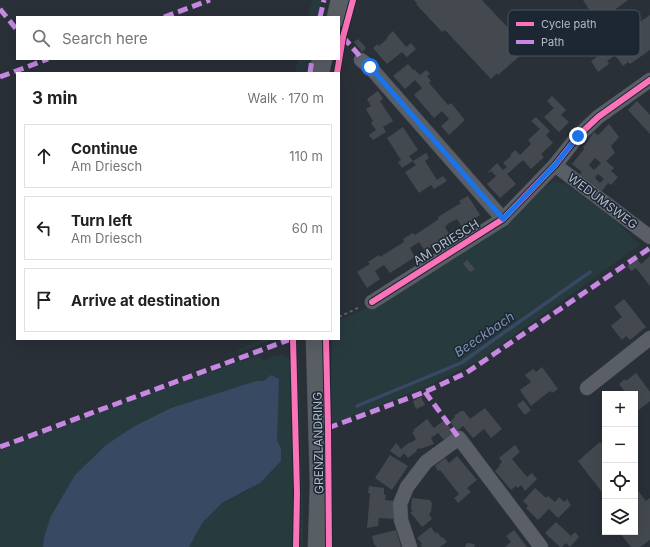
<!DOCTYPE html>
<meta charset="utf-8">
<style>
:root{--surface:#fff;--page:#f6f6f6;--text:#202124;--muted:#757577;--line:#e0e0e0}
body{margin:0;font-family:Inter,sans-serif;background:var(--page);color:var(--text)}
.controls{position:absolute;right:12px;bottom:12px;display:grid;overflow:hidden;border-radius:0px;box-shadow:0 4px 16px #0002}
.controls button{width:36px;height:36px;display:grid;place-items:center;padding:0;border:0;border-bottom:1px solid var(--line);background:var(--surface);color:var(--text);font:20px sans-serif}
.stop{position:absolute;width:12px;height:12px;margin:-9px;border:3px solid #1a73e8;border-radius:50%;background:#fff}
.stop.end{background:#1a73e8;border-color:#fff;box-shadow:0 1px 4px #0008}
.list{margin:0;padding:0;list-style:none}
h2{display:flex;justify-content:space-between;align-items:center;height:52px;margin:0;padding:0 16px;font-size:17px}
h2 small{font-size:13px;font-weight:400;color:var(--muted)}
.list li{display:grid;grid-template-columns:26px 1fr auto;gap:12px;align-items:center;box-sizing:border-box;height:64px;margin:0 8px 8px;padding:0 8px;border:1px solid var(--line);border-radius:0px}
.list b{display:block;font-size:15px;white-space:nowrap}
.list p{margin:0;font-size:13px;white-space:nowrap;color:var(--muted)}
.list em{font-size:13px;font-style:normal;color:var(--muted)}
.icon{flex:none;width:22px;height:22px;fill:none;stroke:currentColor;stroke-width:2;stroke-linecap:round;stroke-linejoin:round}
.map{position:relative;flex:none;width:650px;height:547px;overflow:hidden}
.search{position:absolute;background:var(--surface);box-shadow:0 4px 16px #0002;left:16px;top:16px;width:324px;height:44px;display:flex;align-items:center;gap:10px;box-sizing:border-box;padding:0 14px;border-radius:0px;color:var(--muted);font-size:15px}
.panel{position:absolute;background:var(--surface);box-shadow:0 4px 16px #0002;left:16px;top:72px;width:324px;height:268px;border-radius:0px}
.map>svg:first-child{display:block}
.green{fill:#273a3e}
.water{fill:#384963}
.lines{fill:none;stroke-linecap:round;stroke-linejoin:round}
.stream{stroke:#384963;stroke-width:3.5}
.building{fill:#444950;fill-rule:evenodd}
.minor-casing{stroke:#484c53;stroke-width:15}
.secondary-casing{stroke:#484c53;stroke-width:21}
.path{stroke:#5d636a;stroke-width:2;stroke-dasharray:3 3;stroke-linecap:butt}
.minor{stroke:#5a5e66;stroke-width:14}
.secondary{stroke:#595d64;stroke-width:20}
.quiet{stroke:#c787e3;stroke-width:5;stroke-dasharray:10 5;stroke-linecap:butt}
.cycleway-casing{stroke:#1d2633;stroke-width:8}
.cycleway{stroke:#fb73b8;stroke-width:6}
.route{stroke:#1a73e8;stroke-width:5}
.labels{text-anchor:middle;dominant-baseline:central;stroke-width:3;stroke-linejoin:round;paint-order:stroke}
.street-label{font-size:12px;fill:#b4bcc9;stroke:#1d2633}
.water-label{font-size:13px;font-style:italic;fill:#7c92b1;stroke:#1d2633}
.key{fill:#1d2633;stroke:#4a5360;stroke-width:1}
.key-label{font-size:11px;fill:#b4bcc9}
</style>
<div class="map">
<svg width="650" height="547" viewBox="0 0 650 547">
<rect width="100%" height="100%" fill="#2a3038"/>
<g class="green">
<path d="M312,0h10l-4,17h-10z"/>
<path d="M298,59h12l-2,14h-3l2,-13 -3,13h-9z"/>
<path d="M553,181l12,3 43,30 32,31 -162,116 -55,27 -93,37 2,-86h7v-18l53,-25 112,-72z"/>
<path d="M263,339h11l-37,14 1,-3z"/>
<path d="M295,354l4,7 4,145v41h-4l1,-37z"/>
<path d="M258,355l2,1 3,5 9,-4 10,-2 11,5 2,139 -1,48h-105l14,-25 19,-19 26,-13 33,-41 -4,-9v-21l-13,-38h-8l-85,27 -127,129 -1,10h-43v-97l102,-39z"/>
</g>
<path class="water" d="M271,375l8,4 -2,61 4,9v12l-21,22 -38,20 -19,19 -14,25h-146l1,-10 7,-21 24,-41 31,-30 27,-18 38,-19 85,-27h8z"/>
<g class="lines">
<path class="stream" d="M357,406l104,-43 129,-91"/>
</g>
<g class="building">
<path d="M414,0h68l44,47 -7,6 2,2 -23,20 -1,-2 -6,6 -46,-49 -3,2 -26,-28 1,-1z"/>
<path d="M583,0h45l-30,22 -1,-2 -5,3 -6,-9 4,-3z"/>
<path d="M650,15v35l-20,14 -2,-2 -5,4 -8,-11 -8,6 2,3 -11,8 -7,-11 10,-7 -16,-23 12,-8 8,12 4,-4 5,7 -5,3 9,11 20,-15 -7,-9z"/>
<path d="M393,31l13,16 5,-4 5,6 -9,8 -5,-5 -15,12 -14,-16 5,-4 1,2 9,-8 -1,-1z"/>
<path d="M358,39l8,9 -4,4 -8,-10z"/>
<path d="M408,64l5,6 1,-1 6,6 6,-5 4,4 -3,2 4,5 -2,2 19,22 3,-2 14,17 -16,15 -8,-9 8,-7 -7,-8 -8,7 -20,-23 8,-7 -7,-8 -10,9 -12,-13z"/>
<path d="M378,91l5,8 -3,2 13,20 -10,6 3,5 -13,8 -4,-5 7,-5 -5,-7 2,-2 -7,-12 5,-3 -4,-7z"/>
<path d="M552,96l14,14 -5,5 8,7 -10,10 -15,-15 10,-9 -7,-7z"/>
<path d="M637,101l13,14v19l-22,-24z"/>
<path d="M536,117l14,14 -4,4 7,8 -12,11 3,3 -13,12 -8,-9 -16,14 9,10 -16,14 -13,-14 9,-8 -5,-5 -2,2 -1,-1 9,-9 6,7 4,-3 -4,-4 8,-7 -1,-1 5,-5 5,5 11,-11 -3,-4 12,-11 -9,-8z"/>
<path d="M609,124l10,13 -8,9 4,7 -9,8 8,7 -3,3 7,6 -7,8 -3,-2 -6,8 -12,-9 -10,-8 2,-2 -10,-8 12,-15 -1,-2 11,-15 4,3zM595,158l6,5 -7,7 -5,-5zM598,174l6,5 -4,4 -5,-5z"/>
<path d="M403,127l15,23 -9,6 4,5 -11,7 -4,-6 3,-2 -14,-22z"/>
<path d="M426,153l3,5 -4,3 12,19 6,-4 4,5 -13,8 -3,-4 -12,8 -14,-21 11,-7 -3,-4z"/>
<path d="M468,196l12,19 -18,12 -5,-8 -8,4 -4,4 5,8 -25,16 -6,-9 -9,6 5,9 -25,16 -6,-8 -9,6 5,8 -13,9 -10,-16 13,-8 -2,-2 11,-7 1,2 24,-15 -1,-3 10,-6 2,2 24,-16 -1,-2 23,-14 -2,-2z"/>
<path d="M650,256v30l-14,-18 -5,3 -4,-5 10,-7 4,5z"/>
<path d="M467,260l8,9 -5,3 -7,-8z"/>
<path d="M624,299l22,28 -16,13 -4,-4 -4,4 -11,-14 11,-9 -8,-10z"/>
<path d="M542,367l16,22 -6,4 -2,-2 -19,15 -11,-16 11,-8 -6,-7 8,-6 3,3z"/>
<path d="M636,373l14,19v9l-15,12v-19h-12l2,-2 -6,-8 6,-5 1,2z"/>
<path d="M421,397l4,8 -9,4 -3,-8z"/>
<path d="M523,400l8,10 -6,5 -8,-10z"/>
<path d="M485,408l17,21 -11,9 -7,-9 -11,9 -10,-12 -6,5 -7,-9 4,-4 1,-3 6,-4h3l6,8z"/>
<path d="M427,419l7,9 10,-8 10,13 -10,7 -6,-7 -7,5 3,6 -14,5 -1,-1 -3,2 1,1 -9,7 -4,-5 -4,5 -10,-7 6,-8 5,6 9,-7 1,1 5,-4 -4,-7 3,-1 -2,-1z"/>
<path d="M600,442l5,6v48l-27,-35z"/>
<path d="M515,445l5,7 -8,7 15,18 5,-4 5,6 -12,12 -4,-6 -3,3 -2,-2 -5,4 -16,-19 5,-5 -1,-1 3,-3 -3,-4z"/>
<path d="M390,455l18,11 -16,24 -17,-12z"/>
<path d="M457,456l20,24 -10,8 4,4 -13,11 -4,-5 5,-4 -19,-24 -2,1 -3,-5 10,-8 4,5z"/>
<path d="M369,486l15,2v7h2l-1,5 9,1 -1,18 -14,-1 -1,8 -11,2 3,-35h-2z"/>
<path d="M635,487l11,14 4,-3v42l-10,7h-9l-12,-15h16z"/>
<path d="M535,488l11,10 2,-2 7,6 4,-5 5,5 3,-3 4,6 -13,13 -9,-9 -11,11 -12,-12 2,-2 -5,-5z"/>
<path d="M412,498l18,2 2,3 -1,9 -2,2 3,5 -10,8 -12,-15 3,-1 -2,-2z"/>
<path d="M556,522l15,14 4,-4 4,5 -9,10 -4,-4 -4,4h-2l-15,-14z"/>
<path d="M431,527l4,6 2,-1 5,6 1,-1 4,5 -7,5h-18l-2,-2 2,-1 -5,-6z"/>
<path d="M396,530l5,17h-24l-3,-3 -2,-8z"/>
<path d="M514,530l13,17h-22l6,-5 -5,-6z"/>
<path d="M467,543l8,1 -1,3h-9z"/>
</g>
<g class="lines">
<g class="minor-casing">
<g id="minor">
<path d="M361,60l9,7 133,152"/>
<path d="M555,165l95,72"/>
<path d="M372,302l131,-83 52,-54 23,-29 20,-19 52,-37"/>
<path d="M587,388l63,-50"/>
<path d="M410,547l-9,-27 -1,-16 7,-17 19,-25 33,-24 82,109"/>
</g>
</g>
<g class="secondary-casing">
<g id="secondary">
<path d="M337,17l4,-17"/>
<path d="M319,73l3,-14"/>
<path d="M316,339l4,146 -2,62"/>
</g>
</g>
<path class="path" d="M339,317l21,-10"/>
<use href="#minor" class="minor"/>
<use href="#secondary" class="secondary"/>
<g class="quiet">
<path d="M0,9l17,21"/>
<path d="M164,17l46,-17"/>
<path d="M320,17l4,-17"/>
<path d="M343,37l15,17 3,6"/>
<path d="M310,73l2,-14"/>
<path d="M0,77l48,-18"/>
<path d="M425,392l34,46"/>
<path d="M328,428l97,-36 41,-19 184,-125"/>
<path d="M0,447l291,-108"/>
</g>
<g class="cycleway-casing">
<g id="cycleway">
<path d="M337,73l6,-36 10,-37"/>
<path d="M372,302l131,-83 52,-54 23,-29 20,-19 52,-37"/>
<path d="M293,339l4,154 -1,54"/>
<path d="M326,339l2,89 1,119"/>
</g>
</g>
<use href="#cycleway" class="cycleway"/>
</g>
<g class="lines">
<path class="route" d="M370,67l133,152 52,-54 23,-29"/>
</g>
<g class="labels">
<g class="street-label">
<text transform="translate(603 201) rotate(37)">WEDUMSWEG</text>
<text transform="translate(446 242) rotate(-32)">AM DRIESCH</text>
<text transform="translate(318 443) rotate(-91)">GRENZLANDRING</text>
</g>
<g class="water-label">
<text transform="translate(484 334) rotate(-34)">Beeckbach</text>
</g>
</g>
<rect x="508" y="10" width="132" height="46" rx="6" class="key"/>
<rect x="516" y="22" width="18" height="4" fill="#fb73b8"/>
<rect x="516" y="40" width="18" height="4" fill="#c787e3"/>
<g class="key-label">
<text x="541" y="28">Cycle path</text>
<text x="541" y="46">Path</text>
</g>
</svg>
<div class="controls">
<button>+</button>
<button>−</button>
<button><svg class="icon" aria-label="locate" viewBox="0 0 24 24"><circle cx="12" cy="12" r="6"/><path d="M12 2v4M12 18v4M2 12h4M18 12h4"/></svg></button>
<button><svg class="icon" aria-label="layers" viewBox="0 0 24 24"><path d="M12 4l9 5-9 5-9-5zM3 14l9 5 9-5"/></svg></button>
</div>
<div class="stop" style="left:370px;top:67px"></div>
<div class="stop end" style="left:578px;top:136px"></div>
<div class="search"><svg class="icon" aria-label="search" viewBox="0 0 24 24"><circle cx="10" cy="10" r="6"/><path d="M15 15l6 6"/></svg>Search here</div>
<section class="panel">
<h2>3 min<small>Walk · 170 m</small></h2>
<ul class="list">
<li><svg class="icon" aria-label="ahead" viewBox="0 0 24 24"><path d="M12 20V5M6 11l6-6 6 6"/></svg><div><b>Continue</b><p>Am Driesch</p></div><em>110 m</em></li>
<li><svg class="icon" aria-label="left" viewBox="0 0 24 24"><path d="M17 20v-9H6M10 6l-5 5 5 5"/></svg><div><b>Turn left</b><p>Am Driesch</p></div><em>60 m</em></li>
<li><svg class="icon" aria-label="arrive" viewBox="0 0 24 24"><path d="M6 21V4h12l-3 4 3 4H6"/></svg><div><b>Arrive at destination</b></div></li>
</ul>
</section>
</div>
